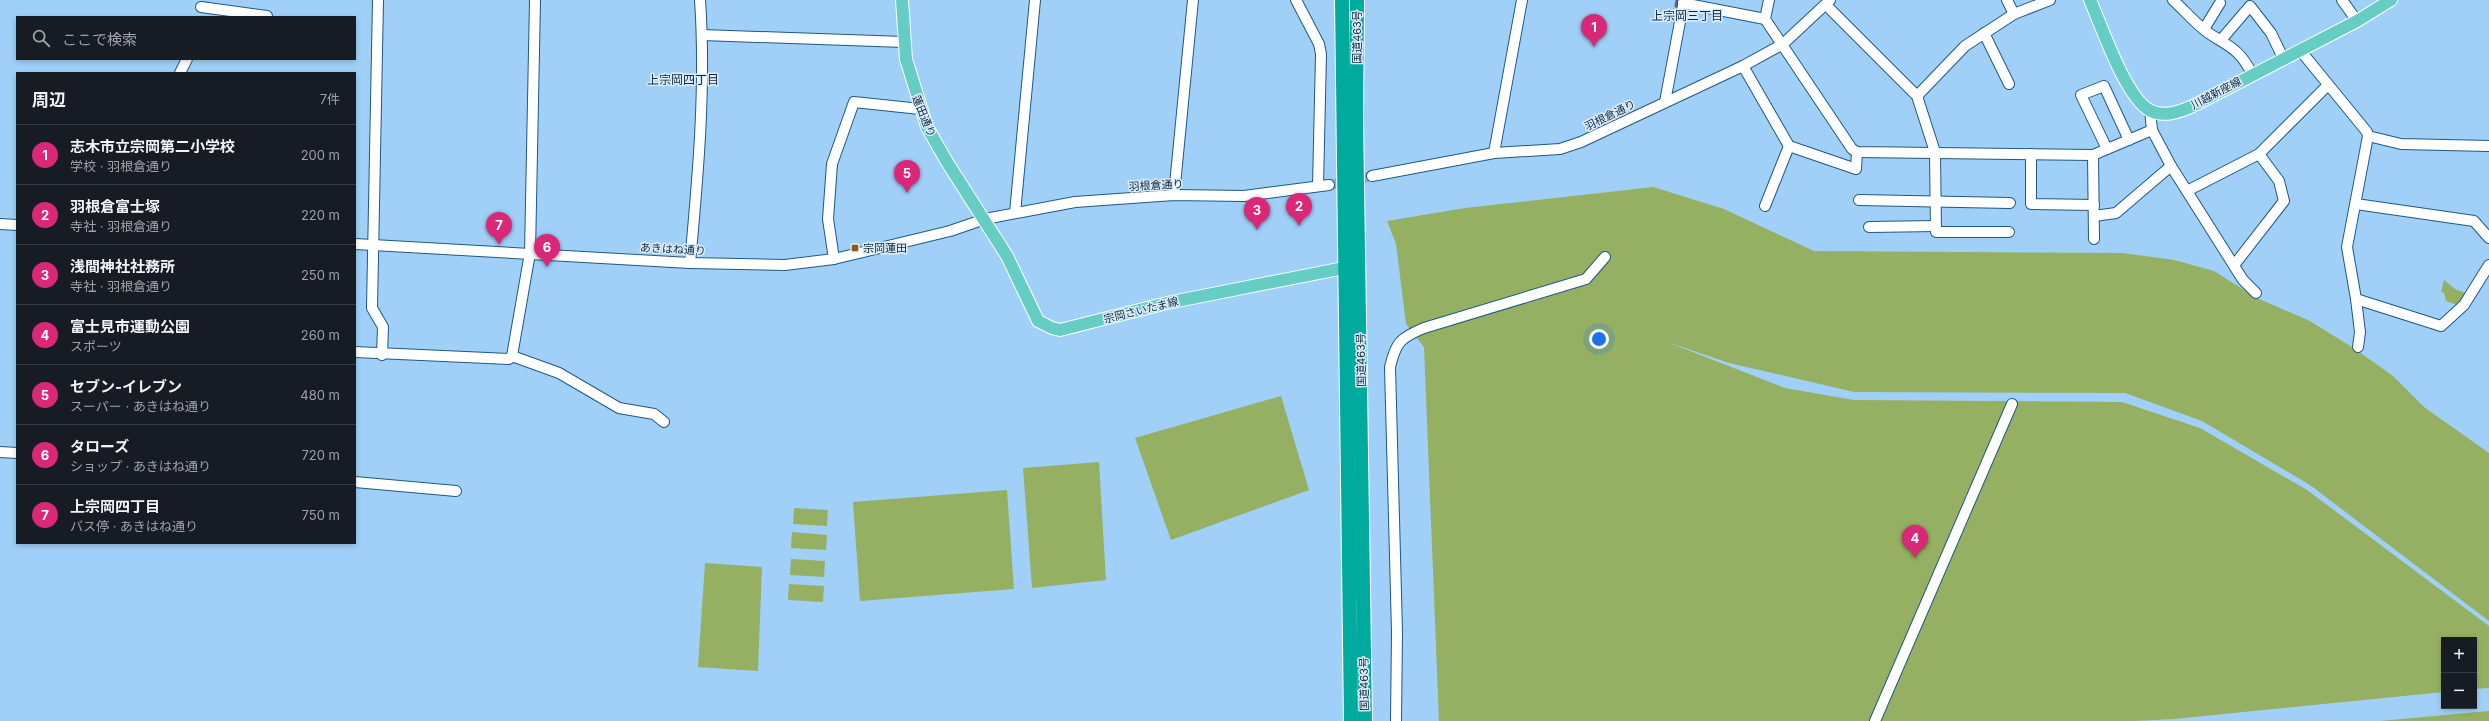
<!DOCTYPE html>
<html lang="ja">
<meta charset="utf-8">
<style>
:root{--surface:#171b24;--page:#242831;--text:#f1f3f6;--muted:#9ea1a6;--line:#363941;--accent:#db2777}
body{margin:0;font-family:Inter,"Noto Sans JP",sans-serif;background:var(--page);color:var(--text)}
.controls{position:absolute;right:12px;bottom:12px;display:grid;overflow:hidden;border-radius:0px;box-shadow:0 2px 6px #0003}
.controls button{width:36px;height:36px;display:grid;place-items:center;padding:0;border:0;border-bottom:1px solid var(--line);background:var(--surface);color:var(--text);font:20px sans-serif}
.you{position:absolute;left:1599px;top:339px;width:14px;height:14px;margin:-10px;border:3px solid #fff;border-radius:50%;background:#1a73e8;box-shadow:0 0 0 6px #1a73e833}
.badge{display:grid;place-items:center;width:26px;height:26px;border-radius:50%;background:var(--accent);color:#fff;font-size:13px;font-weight:700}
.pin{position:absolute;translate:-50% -33px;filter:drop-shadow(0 1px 2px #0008)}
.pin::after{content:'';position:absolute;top:21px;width:14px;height:12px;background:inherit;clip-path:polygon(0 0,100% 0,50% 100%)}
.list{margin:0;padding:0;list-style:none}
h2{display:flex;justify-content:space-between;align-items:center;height:52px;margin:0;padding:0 16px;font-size:17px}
h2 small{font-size:13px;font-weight:400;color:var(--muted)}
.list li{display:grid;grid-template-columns:26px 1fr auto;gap:12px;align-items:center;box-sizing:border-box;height:60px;padding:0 16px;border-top:1px solid var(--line)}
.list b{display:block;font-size:15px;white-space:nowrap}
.list p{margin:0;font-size:13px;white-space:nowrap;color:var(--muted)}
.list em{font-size:13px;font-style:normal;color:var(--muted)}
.icon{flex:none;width:22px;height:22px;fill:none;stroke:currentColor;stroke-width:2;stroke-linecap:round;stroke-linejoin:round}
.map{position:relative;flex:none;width:2489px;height:721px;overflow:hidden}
.search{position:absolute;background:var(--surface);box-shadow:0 2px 6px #0003;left:16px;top:16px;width:340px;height:44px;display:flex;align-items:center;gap:10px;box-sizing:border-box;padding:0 14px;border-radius:0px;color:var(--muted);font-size:15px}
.panel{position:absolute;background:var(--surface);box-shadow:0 2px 6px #0003;left:16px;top:72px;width:340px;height:472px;border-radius:0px}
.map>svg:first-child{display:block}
.green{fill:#95b062}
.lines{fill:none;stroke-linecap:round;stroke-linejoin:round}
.stream{stroke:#6c5699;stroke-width:3}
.minor-tunnel{stroke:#83aed2;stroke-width:10;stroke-dasharray:10 5;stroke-linecap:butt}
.minor-casing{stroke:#1d5985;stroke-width:12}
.major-casing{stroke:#fff;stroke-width:14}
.highway-casing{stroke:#fff;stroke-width:16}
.minor{stroke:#fff;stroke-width:10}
.major{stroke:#66cdc4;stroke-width:12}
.highway{stroke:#00ab9d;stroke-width:14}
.poi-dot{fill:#905711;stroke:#dbedfc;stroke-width:1.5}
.labels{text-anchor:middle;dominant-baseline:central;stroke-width:3;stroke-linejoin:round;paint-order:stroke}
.street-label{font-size:11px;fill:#10283b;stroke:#dbedfc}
.poi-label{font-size:11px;fill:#10283b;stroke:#dbedfc;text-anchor:start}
.neighbourhood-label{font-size:12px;fill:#10283b;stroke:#dbedfc}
</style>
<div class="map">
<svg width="2489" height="721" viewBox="0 0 2489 721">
<rect width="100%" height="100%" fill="#a0d0f8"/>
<g class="green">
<path d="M1653,187l71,22 90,42 309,2 51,7 40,11 43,27 53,23 45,28 38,27 31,31 65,46v168l-179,-136 -108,-64 -77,-28 -271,-1 -125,-29 -62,-21 118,46 69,12 268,2 78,26 107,62 182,136v62l-15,1v-49h-30v52l-270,27 -40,2h-695l-15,-374 -18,-23 -10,-80 -9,-23 78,-13z"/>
<path d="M2444,280l11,9 13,5 -8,12 -14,-5 -2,-8 -3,-1z"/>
<path d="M1281,396l28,94 -138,50 -36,-102z"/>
<path d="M1099,462l7,118 -74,8 -9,-120z"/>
<path d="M1007,490l7,99 -154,12 -7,-99z"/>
<path d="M794,508l34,2 -1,16 -34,-2z"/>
<path d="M792,532l35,3 -1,15 -35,-2z"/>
<path d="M791,559l34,2 -1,16 -34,-2z"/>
<path d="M705,563l57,4 -4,104 -60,-4z"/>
<path d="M789,584l35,2 -1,16 -35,-2z"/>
<path d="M2489,711v10h-109z"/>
</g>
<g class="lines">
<path class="stream" d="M1677,0l-1,6 5,1"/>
<path class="minor-tunnel" d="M1329,185l43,-9"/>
<g class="minor-casing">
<g id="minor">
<path d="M378,0l-6,308 11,19 -1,28"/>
<path d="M1296,0l23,44 2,10 -3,132"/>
<path d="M1769,0l-4,19 87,130 5,3 236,3 59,-25"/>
<path d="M2007,0l7,14"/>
<path d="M2173,0c11,10 22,23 34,32 22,15 32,16 45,42"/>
<path d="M2342,0l15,21"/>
<path d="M1683,3l82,16"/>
<path d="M1826,5l91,91 18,56 1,80h73"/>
<path d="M201,7l66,9"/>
<path d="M2204,29l16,-26"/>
<path d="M1984,33l25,51"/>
<path d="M702,35l202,7"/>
<path d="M2221,40l29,-34 21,27 12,25"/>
<path d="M2300,50l67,82 1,4 -21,111 9,52 4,33 -2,15"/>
<path d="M1743,66l46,80 67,23 1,-17"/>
<path d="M180,73l7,-14"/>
<path d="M1917,96l48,-50 49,-32 36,-14"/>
<path d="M1665,102l19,-102"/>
<path d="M2150,110l2,20 19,36 72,114 13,13"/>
<path d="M2368,136l33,8 88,2"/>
<path d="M2107,149l-26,-54 23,-9 25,54"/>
<path d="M1494,153l28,-153"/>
<path d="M2031,154v50l63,1"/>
<path d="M2093,155l1,84"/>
<path d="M1372,176l122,-23 66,-4 21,-7 162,-76 40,-22 47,-44"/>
<path d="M2187,191l72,-37 69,-69"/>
<path d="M1174,195l19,-195"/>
<path d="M1859,200l151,3"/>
<path d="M2356,204l118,17 15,17"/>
<path d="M1765,206l24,-60"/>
<path d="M1015,213l20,-213"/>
<path d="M2094,216l22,-3 55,-47"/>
<path d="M0,224l17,1"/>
<path d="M1869,227l67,-1"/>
<path d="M355,244l335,19 95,2 49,-6 116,-28 35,-12 90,-17 99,-7 70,1 85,-11"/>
<path d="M834,259l-6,-40 4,-55 22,-62 66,7"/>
<path d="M690,263c8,-87 16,-176 10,-263"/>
<path d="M2235,264l49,-63 -5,-20 -20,-27"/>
<path d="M2356,299l85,27 23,-21 25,-40"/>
<path d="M355,352l154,7 3,-3 47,17 60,35 35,6 10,8"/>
<path d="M512,356l18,-103 5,-253"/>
<path d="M0,452l17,1"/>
<path d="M355,482l101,9"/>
<path d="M1396,721l1,-89 -7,-265c6,-25 10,-29 34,-39l162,-49 19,-22"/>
<path d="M1875,721l137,-317"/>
</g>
</g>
<g class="major-casing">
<g id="major">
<path d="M902,0l4,59 21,68 20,35 60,94 31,65 14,7 8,2 107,-27 187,-37"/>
<path d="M2090,0c12,27 35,96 59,110 14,8 30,2 44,-4l164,-85 34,-21"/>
</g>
</g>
<g class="highway-casing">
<g id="highway">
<path d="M1342,0l9,721"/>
<path d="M1357,0l-1,117 9,604"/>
</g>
</g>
<use href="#minor" class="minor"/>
<use href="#major" class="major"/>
<use href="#highway" class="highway"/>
</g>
<rect class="poi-dot" x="851" y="244" width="8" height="8" rx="2"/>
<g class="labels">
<g class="street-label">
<text transform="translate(1357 37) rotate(-90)">国道463号</text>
<text transform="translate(2216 93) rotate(-28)">川越新座線</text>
<text transform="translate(1610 115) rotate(-26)">羽根倉通り</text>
<text transform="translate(924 116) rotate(68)">蓮田通り</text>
<text transform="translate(1156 185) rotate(-3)">羽根倉通り</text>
<text transform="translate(673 249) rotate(3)">あきはね通り</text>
<text transform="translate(1141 310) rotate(-14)">宗岡さいたま線</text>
<text transform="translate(1361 360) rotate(-91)">国道463号</text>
<text transform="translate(1364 684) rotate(-91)">国道463号</text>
</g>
<g class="poi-label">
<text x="863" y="248">宗岡蓮田</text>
</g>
<g class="neighbourhood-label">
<text x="1687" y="15">上宗岡三丁目</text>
<text x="683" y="79">上宗岡四丁目</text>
</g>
</g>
</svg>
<div class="controls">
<button>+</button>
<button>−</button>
</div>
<div class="you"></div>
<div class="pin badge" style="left:1594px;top:47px">1</div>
<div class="pin badge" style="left:1299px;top:226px">2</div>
<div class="pin badge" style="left:1257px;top:230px">3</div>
<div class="pin badge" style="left:1915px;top:558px">4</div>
<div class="pin badge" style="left:907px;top:193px">5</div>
<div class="pin badge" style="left:547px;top:267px">6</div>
<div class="pin badge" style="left:499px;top:245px">7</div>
<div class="search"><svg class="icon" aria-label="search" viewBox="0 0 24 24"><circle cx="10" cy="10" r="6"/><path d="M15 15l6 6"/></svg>ここで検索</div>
<section class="panel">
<h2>周辺<small>7件</small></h2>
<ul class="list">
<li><span class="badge">1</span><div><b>志木市立宗岡第二小学校</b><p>学校 · 羽根倉通り</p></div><em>200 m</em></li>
<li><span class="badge">2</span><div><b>羽根倉富士塚</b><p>寺社 · 羽根倉通り</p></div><em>220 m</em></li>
<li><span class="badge">3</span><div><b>浅間神社社務所</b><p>寺社 · 羽根倉通り</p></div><em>250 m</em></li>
<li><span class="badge">4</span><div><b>富士見市運動公園</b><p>スポーツ</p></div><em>260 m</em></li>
<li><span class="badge">5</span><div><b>セブン-イレブン</b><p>スーパー · あきはね通り</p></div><em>480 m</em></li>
<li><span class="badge">6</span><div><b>タローズ</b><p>ショップ · あきはね通り</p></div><em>720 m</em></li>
<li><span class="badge">7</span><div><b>上宗岡四丁目</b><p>バス停 · あきはね通り</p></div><em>750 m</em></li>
</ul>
</section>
</div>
